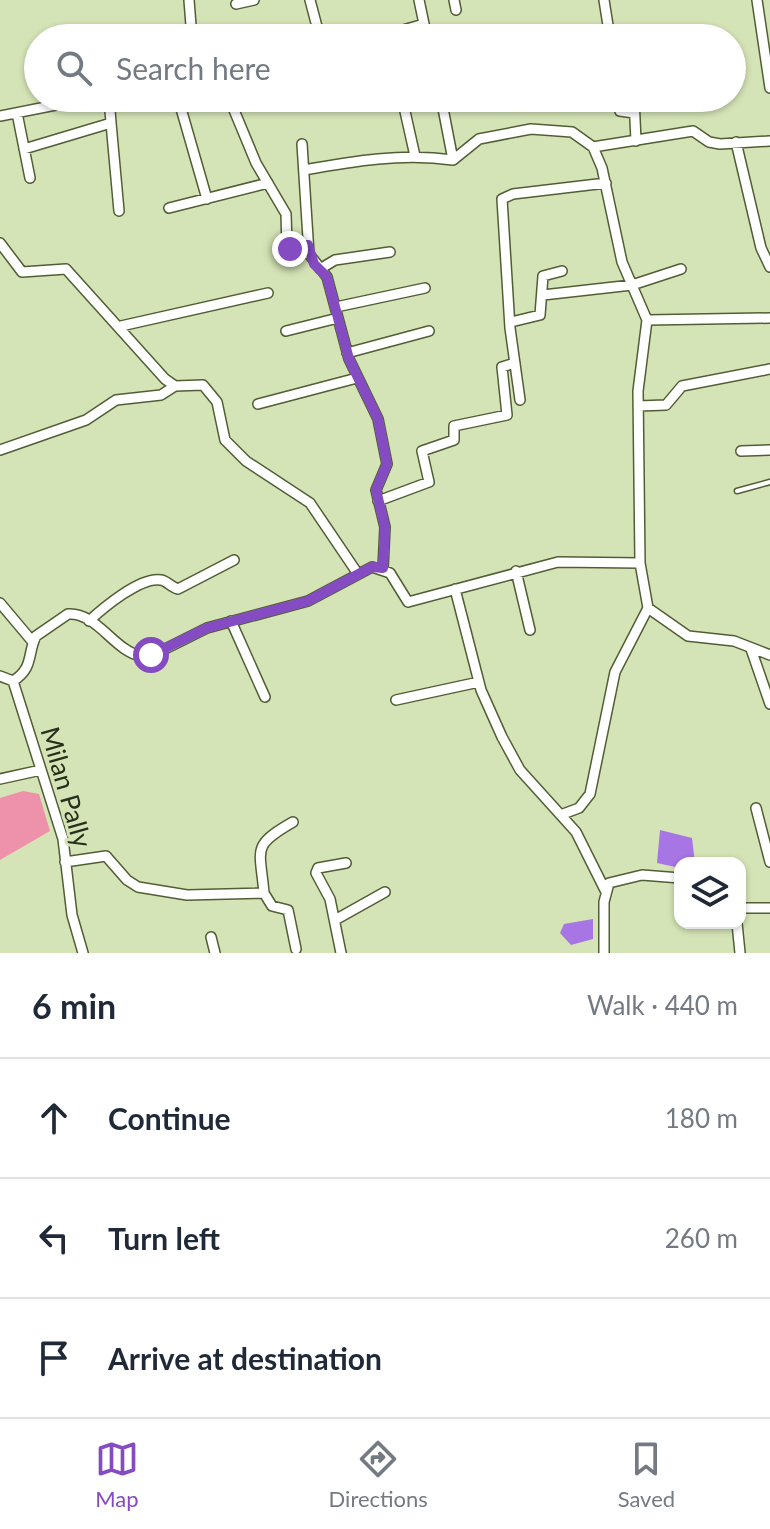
<!DOCTYPE html>
<html lang="en">
<head>
<meta charset="utf-8">
<style>
	body { margin:0; font-family:Lato,sans-serif; background:#f2f2f3; color:#1f2937 }
	.controls { position:absolute; right:24px; bottom:24px; display:grid; overflow:hidden; border-radius:16px; box-shadow:0 2px 6px #0004 }
	.controls button { width:72px; height:72px; display:grid; place-items:center; padding:0; border:0; border-bottom:2px solid #e0e1e3; background:#fff; color:#1f2937; font:40px sans-serif }
	.stop { position:absolute; width:24px; height:24px; margin:-18px; border:6px solid #844bc2; border-radius:50%; background:#fff }
	.stop.end { background:#844bc2; border-color:#fff; box-shadow:0 2px 8px #0008 }
	.list { margin:0; padding:0; list-style:none }
	h2 { display:flex; justify-content:space-between; align-items:center; height:104px; margin:0; padding:0 32px; font-size:34px }
	h2 small { font-size:26px; font-weight:400; color:#747a83 }
	.list li { display:grid; grid-template-columns:52px 1fr auto; gap:24px; align-items:center; box-sizing:border-box; height:120px; padding:0 32px; border-top:2px solid #e0e1e3 }
	.list b { display:block; font-size:30px; white-space:nowrap }
	.list em { font-size:26px; font-style:normal; color:#747a83 }
	.icon { flex:none; width:44px; height:44px; fill:none; stroke:currentColor; stroke-width:2; stroke-linecap:round; stroke-linejoin:round }
	.map { position:relative; flex:none; width:770px; height:953px; overflow:hidden }
	.search { position:absolute; background:#fff; box-shadow:0 2px 6px #0004; left:24px; right:24px; top:24px; height:88px; display:flex; align-items:center; gap:20px; box-sizing:border-box; padding:0 28px; border-radius:44px; color:#747a83; font-size:30px }
	.sheet { height:464px; background:#fff }
	nav { display:flex; justify-content:space-around; align-items:center; box-sizing:border-box; height:112px; border-top:2px solid #e0e1e3; background:#fff; font-size:22px; color:#747a83 }
	nav a { display:grid; justify-items:center; gap:4px }
	nav .on { color:#844bc2 }
	.map>svg:first-child { display:block }
	.green { fill:#ed92aa }
	.water { fill:#a875e5 }
	.lines { fill:none; stroke-linecap:round; stroke-linejoin:round }
	.service-casing { stroke:#515e35; stroke-width:7 }
	.minor-casing { stroke:#515e35; stroke-width:12 }
	.service { stroke:#fff; stroke-width:4 }
	.minor { stroke:#fff; stroke-width:9 }
	.route { stroke:#844bc2; stroke-width:10 }
	.labels { text-anchor:middle; dominant-baseline:central; stroke-width:6; stroke-linejoin:round; paint-order:stroke }
	.street-label { font-size:26px; fill:#282e1c; stroke:#d5e4b6 }
</style>
</head>
<body>
<div class="map">
<svg width="770" height="953" viewBox="0 0 770 953">
	<rect width="100%" height="100%" fill="#d5e4b6"/>
	<path class="green" d="M23,791L39,794L50,831L0,860V798Z"/>
	<path class="water" d="M660,830L692,838L695,863H680V868L657,863Z
		M593,919V939L571,945L560,933L564,924Z"/>
	<g class="lines">
		<g class="service-casing">
			<path id="service" d="M737,491L770,482"/>
		</g>
		<g class="minor-casing">
			<path id="minor" d="M189,0L192,38
				M310,0L320,38
				M419,0L427,38
				M454,0L456,10
				M604,0L610,38
				M757,0L770,88
				M236,4L254,0
				M375,38L424,24
				M178,98L207,199
				M229,98L256,163L286,214L287,246L290,249L308,245
				M402,98L415,156
				M441,98L453,160
				M618,98L620,111L634,113
				M634,98L636,141
				M17,113L30,178
				M0,116L91,98
				M111,123L119,211
				M736,142L761,248L770,267
				M302,144L309,254L327,277L349,359L378,419L387,464L376,490L385,527L383,568
				M593,147L602,168L622,262L647,320L638,391L640,563
				M24,149L111,123L109,98
				M304,170C354,161 402,153 453,160L479,139L531,129L572,132L593,147L693,131L709,142L720,144L770,141
				M169,208L268,183
				M0,243L22,272L66,269L165,379L175,386L203,385L217,402L225,440L246,461L310,503L358,574
				M320,269L335,260L390,252
				M543,295L632,285L681,269
				M336,307L425,288
				M647,320L770,318
				M511,322L540,315L543,276L562,271
				M121,326L268,293
				M286,331L338,318
				M347,353L429,331
				M520,400L510,328L502,199L513,194L606,183
				M258,404L357,378
				M638,406L666,405L682,386L770,369
				M0,450L86,420L116,400L161,395L175,386
				M741,451L770,450
				M378,501L429,482L422,451L454,440V426L507,415L502,367L515,363
				M516,571L530,630
				M455,589L481,690L502,737L520,770L576,832L605,890
				M0,603L32,641
				M89,621C103,608 141,576 161,580C167,581 171,587 178,589L234,560
				M231,621L265,697
				M751,649L770,704
				M0,676L13,681C34,668 27,654 36,636L68,614C97,612 114,651 141,656L165,649L207,628L308,601L372,567L390,573L408,602L558,562L640,563L648,608L688,636L734,641L770,655
				M13,681L63,839L72,915L83,953
				M396,700L479,682
				M0,779L41,770
				M756,808L770,862
				M563,814L579,808L590,794L615,672L648,608
				M65,862L106,856L127,880L138,887L187,895L264,893C260,848 251,846 293,822
				M264,893L272,906L288,910L296,949
				M740,908H770
				M335,920L385,892
				M737,923L740,953
				M211,937L215,953
				M341,953L330,899L316,873L318,868L346,863
				M604,953V902L609,883L642,875L680,878"/>
		</g>
		<use href="#service" class="service"/>
		<use href="#minor" class="minor"/>
	</g>
	<g class="lines">
		<path class="route" d="M151,655L207,628L308,601L372,567L383,568L385,527L376,490L387,464L378,419L349,359L327,277L314,264L308,245L290,249"/>
	</g>
	<g class="labels">
		<g class="street-label">
			<text transform="translate(67 787) rotate(74)">Milan Pally</text>
		</g>
	</g>
</svg>
<div class="controls">
<button><svg class="icon" aria-label="layers" viewBox="0 0 24 24"><path d="M12 4l9 5-9 5-9-5zM3 14l9 5 9-5"/></svg></button>
</div>
<div class="stop" style="left:151px;top:655px"></div>
<div class="stop end" style="left:290px;top:249px"></div>
<div class="search"><svg class="icon" aria-label="search" viewBox="0 0 24 24"><circle cx="10" cy="10" r="6"/><path d="M15 15l6 6"/></svg>Search here</div>
</div>
<section class="sheet">
<h2>6 min<small>Walk · 440 m</small></h2>
<ul class="list">
<li><svg class="icon" aria-label="ahead" viewBox="0 0 24 24"><path d="M12 20V5M6 11l6-6 6 6"/></svg><div><b>Continue</b></div><em>180 m</em></li>
<li><svg class="icon" aria-label="left" viewBox="0 0 24 24"><path d="M17 20v-9H6M10 6l-5 5 5 5"/></svg><div><b>Turn left</b></div><em>260 m</em></li>
<li><svg class="icon" aria-label="arrive" viewBox="0 0 24 24"><path d="M6 21V4h12l-3 4 3 4H6"/></svg><div><b>Arrive at destination</b></div></li>
</ul>
</section>
<nav>
<a class="on"><svg class="icon" aria-label="map" viewBox="0 0 24 24"><path d="M3 6l6-2 6 2 6-2v14l-6 2-6-2-6 2zM9 4v14M15 6v14"/></svg>Map</a>
<a><svg class="icon" aria-label="directions" viewBox="0 0 24 24"><path d="M12 3l9 9-9 9-9-9zM9 14v-3h6M13 9l2 2-2 2"/></svg>Directions</a>
<a><svg class="icon" aria-label="saved" viewBox="0 0 24 24"><path d="M7 4h10v16l-5-4-5 4z"/></svg>Saved</a>
</nav>
</body>
</html>
